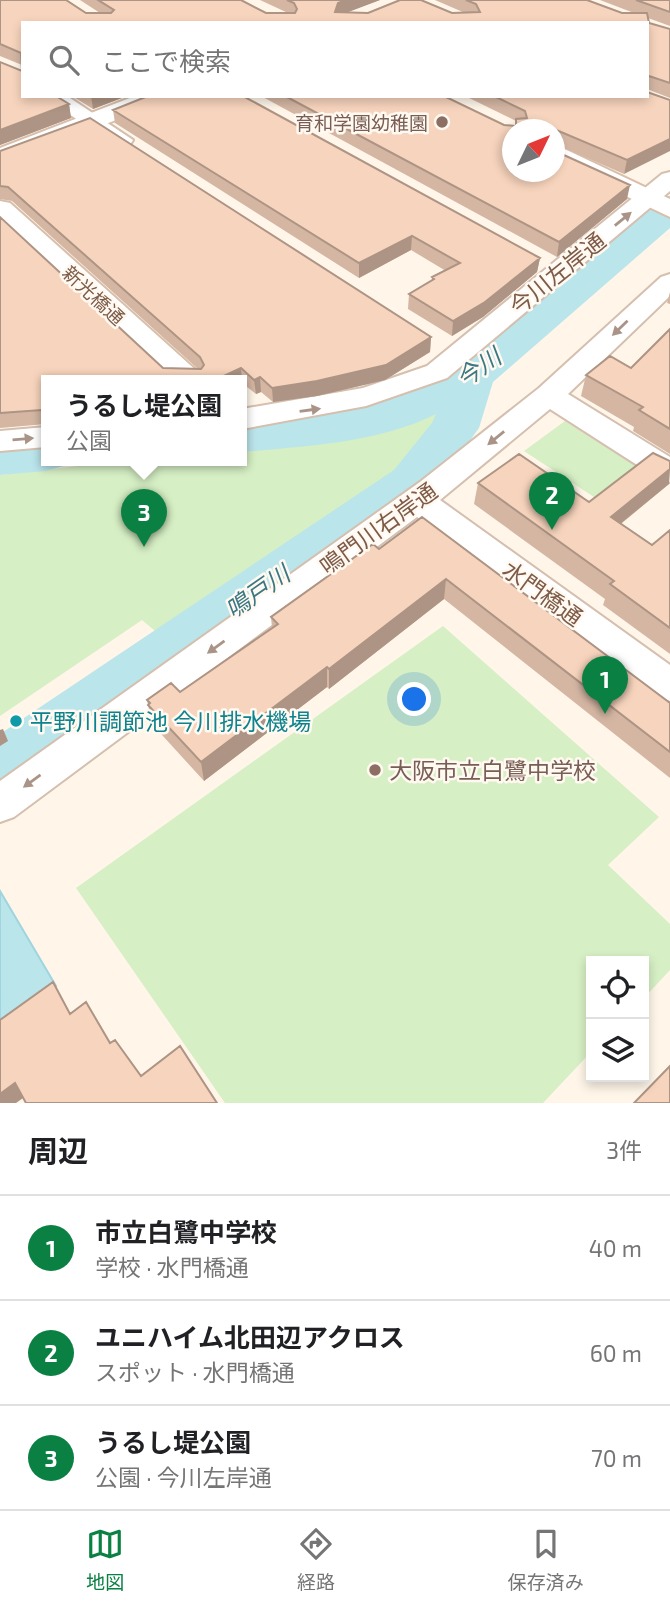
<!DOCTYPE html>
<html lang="ja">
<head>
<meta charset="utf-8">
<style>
	body { margin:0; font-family:"Exo 2","Noto Sans JP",sans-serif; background:#f6f6f6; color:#202124 }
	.controls { position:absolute; right:21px; bottom:21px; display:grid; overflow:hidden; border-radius:0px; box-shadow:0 4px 10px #0003 }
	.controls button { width:63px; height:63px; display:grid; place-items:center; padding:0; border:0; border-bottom:2px solid #e0e0e0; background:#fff; color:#202124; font:35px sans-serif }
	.compass { position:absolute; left:502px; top:119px; width:63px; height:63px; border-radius:50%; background:#fff; box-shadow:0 4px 10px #0003; rotate:47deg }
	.you { position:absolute; left:415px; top:700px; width:24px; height:24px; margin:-18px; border:5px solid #fff; border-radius:50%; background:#1a73e8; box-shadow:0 0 0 10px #1a73e833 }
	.badge { display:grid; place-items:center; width:46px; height:46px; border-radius:50%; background:#0b8043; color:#fff; font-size:23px; font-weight:700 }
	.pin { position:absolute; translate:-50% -58px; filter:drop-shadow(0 2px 4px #0008) }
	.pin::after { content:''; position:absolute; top:37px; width:24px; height:21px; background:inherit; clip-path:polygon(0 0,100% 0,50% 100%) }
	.popup { position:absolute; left:41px; top:375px; width:206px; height:91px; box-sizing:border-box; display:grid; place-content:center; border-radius:0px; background:#fff; filter:drop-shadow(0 2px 5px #0005); font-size:23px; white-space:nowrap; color:#757577 }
	.popup b { font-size:26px; color:#202124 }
	.popup::after { content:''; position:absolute; left:50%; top:100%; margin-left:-14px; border:14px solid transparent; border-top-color:#fff }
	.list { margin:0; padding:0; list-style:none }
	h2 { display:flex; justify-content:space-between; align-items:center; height:91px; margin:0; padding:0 28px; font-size:30px }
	h2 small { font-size:23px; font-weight:400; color:#757577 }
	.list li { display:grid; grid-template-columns:46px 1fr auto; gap:21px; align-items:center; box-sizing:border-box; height:105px; padding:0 28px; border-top:2px solid #e0e0e0 }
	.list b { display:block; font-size:26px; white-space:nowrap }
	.list p { margin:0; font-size:23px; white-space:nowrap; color:#757577 }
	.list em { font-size:23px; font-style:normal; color:#757577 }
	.icon { flex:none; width:38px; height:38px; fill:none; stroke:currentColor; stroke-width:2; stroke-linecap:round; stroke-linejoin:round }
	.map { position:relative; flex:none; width:670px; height:1103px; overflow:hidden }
	.search { position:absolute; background:#fff; box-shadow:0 4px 10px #0003; left:21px; right:21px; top:21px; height:77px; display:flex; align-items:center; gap:18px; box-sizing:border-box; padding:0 24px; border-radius:0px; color:#757577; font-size:26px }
	.sheet { height:406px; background:#fff }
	nav { display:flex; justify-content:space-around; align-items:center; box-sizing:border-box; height:98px; border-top:2px solid #e0e0e0; background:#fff; font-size:19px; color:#757577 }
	nav a { display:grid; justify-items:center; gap:4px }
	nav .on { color:#0b8043 }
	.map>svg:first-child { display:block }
	.green { fill:#d6efc4 }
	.water { fill:#bae5eb; stroke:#9fd5de; stroke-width:2 }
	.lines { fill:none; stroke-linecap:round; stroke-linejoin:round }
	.river { fill:#bae5eb; fill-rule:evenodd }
	.street-casing { stroke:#d5bfaf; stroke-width:4 }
	.secondary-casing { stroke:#d9bfab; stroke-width:4 }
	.street { fill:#fff; fill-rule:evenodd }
	.secondary { fill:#fff; fill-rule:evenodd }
	.wall { fill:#d4b6a3 }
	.shaded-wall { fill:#ad9484 }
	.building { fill:#f7d4bd; stroke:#ad9484; stroke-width:2 }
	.oneway { fill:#aa9488 }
	.education-dot { fill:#8d6e63; stroke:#fff9f1; stroke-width:2.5 }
	.culture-dot { fill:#0f9aa8; stroke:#fff9f1; stroke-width:2.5 }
	.labels { text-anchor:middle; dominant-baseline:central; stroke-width:5; stroke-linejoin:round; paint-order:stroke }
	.far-education-label { font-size:19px; fill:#785e54; stroke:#fff9f1; text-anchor:end }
	.far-street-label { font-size:19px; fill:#7d5b48; stroke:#fff9f1 }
	.street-label { font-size:23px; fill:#7d5b48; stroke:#fff9f1 }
	.culture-label { font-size:23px; fill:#0d838f; stroke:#fff9f1; text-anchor:start }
	.education-label { font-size:23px; fill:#785e54; stroke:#fff9f1; text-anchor:start }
	.water-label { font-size:24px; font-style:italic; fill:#3a7883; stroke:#fff9f1 }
</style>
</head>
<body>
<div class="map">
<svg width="670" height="1103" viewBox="0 0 670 1103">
	<rect width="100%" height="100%" fill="#fff6e9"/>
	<path class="green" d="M450,405C443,433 417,453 397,472L161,636L142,620L0,716V475L122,461H242V448C313,440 385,436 450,405Z
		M565,421L641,469L600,501L524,451Z
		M443,626L659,817L608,865L670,924V970L644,998V961H591V1052L543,1103H225L76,888Z"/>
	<path class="water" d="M0,891L56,986L0,1024Z"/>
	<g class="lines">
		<path class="river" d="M670,196V228L493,382L479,428L430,496L23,790L0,799V734L394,470L432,423L436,414C378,443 306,446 242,452V418L320,412L386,399L456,366L656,200Z
			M46,437V461H67L64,466L46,471L0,475V441Z"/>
		<g class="street-casing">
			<path id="street" d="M43,96H67L133,140L130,145H114Z
				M670,172V191L447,378L366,406L242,429V409L363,388L427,366L662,174Z
				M670,274V296L568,394L670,457V482L659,479L550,409L440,500L670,665V701L657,696L417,517L14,817L0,822V781L420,482L539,388L661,277Z
				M46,427V447L0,451V431Z"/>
		</g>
		<g class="secondary-casing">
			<path id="secondary" d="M135,96H169L165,101L0,165V148Z
				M554,144L670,199V217L554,162Z
				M0,201L10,203L199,373L203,381H167L0,224Z"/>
		</g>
		<use href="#street" class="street"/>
		<use href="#secondary" class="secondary"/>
	</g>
	<path class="wall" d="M0,0H66L86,13H100L80,0H241L266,13H288L260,0H380L347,12L368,13L400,0H421L452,13H465L435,0H587L622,13H634L600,0H670V26L648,18L649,23L670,29V98L647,89V23H23V96H56L69,104L71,118L0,145V62L22,71V65L0,56Z
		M72,96H127L93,109Z
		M261,96H444L504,125L516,126V121L465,96H647L624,174L555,144V151L627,199L557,257Z
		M113,110L540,258L537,272L483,317L452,336L408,309L409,294L432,281V277L446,271L411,250L359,278L115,123Z
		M0,151L431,337L430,352L385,380L317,396L273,402L261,392L256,394L242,383V381H46V424L0,428V217L163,368L198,369L12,201L0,199Z
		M670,292V304L667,303Z
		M670,329V454L633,431L634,427L581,396L586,375L631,368Z
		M670,461L669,484L621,524L652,545L670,530V654L603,605L605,599L474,504L478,483L589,502Z
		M422,517L670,703V778L444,599L329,689L327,687L204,781L152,724L147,700L180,692L272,628L271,617L379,549Z"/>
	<path class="shaded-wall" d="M346,0H380L338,16L335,12L338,3Z
		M91,96H127L93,109Z
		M69,104L71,118L0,145V130Z
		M670,139V151L624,174L627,160Z
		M630,185L627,199L557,257L559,242Z
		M412,236L411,250L359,278V263Z
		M540,258L537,272L483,317L452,336L453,321Z
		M431,337L430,352L385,380L317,396L273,402L272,388Z
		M241,368L242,381H213Z
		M260,377L261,392L256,394L254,380Z
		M670,469L669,484L604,537L611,517Z
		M446,579L444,599L329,689V669Z
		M327,667V687L204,781L201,762Z
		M3,729L8,741L0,746V730Z
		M15,1083L26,1096L16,1103H0V1094Z"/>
	<path class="building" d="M0,0H66L86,13H111L114,10L98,0H241L266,13H295L297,9L294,3L287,0H346L338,3L335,12L368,13L400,0H421L452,13L480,12L476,4L466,0H587L622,13H647L649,23L670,29V83L649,76L647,80V23H23V96H56L69,104L0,130V62L22,71L21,53L0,44Z
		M636,0H670V12Z
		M647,92L670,100V139L627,160L554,129L513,130V172H555V135V151L630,185L559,242L285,96H444L504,125L516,126V119L527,118L525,111L494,96H647Z
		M148,96H243L540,258L485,302L453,321L409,294L434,279L432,277L460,263L412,236L359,263L113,110Z
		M90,118L431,337L386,365L317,381L272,388L260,377L254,380L241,368L213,381H46V411L44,412L42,410L0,413V217L163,368L201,369L204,365L200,357L8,187L0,186V151Z
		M670,329V429L639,410L643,407L586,375L610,356L631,368Z
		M653,453L670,461V469L611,517L652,545L670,530V628L610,584L614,581L478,483L519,454L589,502Z
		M422,517L670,703V752L446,579L329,669L327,667L201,762L148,705L150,703L147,700L171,683L180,692L278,624L271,617L373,544L379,549Z
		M53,982L70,1014L86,1002L110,1043L115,1040L141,1076L180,1046L217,1103H26L15,1083L0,1094V1020Z
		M670,1066V1103H634Z"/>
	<defs><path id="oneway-solid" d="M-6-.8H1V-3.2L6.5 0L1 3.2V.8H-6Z" transform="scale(1.75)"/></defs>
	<g class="oneway">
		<use href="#oneway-solid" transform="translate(623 219) rotate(-39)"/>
		<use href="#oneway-solid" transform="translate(620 328) rotate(136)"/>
		<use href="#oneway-solid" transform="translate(310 410) rotate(-8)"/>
		<use href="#oneway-solid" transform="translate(496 438) rotate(141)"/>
		<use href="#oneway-solid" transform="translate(23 439) rotate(-5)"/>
		<use href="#oneway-solid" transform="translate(216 647) rotate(144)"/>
		<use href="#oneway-solid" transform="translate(32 781) rotate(144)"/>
	</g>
	<g class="education-dot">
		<circle cx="442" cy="122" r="7"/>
		<circle cx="375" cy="770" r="7"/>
	</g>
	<circle class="culture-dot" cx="16" cy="721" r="7"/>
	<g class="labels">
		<g class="far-education-label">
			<text x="428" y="122">育和学園幼稚園</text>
		</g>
		<g class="far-street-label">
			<text transform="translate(94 295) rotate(43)">新光橋通</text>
		</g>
		<g class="street-label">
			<text transform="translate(557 273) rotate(-39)">今川左岸通</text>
			<text transform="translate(378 528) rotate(-36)">鳴門川右岸通</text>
			<text transform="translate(543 593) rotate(36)">水門橋通</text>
		</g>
		<g class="culture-label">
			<text x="30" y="721">平野川調節池 今川排水機場</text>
		</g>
		<g class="education-label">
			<text x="389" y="770">大阪市立白鷺中学校</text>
		</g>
		<g class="water-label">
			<text transform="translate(478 367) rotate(-35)">今川</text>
			<text transform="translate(257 591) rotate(-35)">鳴戸川</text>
		</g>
	</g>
</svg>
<div class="controls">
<button><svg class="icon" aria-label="locate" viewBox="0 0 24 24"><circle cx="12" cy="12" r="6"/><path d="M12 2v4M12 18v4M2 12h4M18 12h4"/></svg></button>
<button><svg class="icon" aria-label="layers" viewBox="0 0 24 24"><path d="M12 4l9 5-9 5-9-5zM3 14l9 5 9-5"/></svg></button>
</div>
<svg class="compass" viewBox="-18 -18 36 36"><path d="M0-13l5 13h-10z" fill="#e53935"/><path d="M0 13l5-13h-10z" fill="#757577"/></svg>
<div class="you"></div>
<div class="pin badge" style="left:605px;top:714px">1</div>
<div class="pin badge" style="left:552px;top:530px">2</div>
<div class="pin badge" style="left:144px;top:547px">3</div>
<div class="popup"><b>うるし堤公園</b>公園</div>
<div class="search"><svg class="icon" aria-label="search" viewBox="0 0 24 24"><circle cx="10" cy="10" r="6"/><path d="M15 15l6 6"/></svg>ここで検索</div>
</div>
<section class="sheet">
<h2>周辺<small>3件</small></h2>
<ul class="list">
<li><span class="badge">1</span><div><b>市立白鷺中学校</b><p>学校 · 水門橋通</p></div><em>40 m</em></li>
<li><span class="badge">2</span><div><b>ユニハイム北田辺アクロス</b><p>スポット · 水門橋通</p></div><em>60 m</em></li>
<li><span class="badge">3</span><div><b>うるし堤公園</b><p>公園 · 今川左岸通</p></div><em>70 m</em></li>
</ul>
</section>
<nav>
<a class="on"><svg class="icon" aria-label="map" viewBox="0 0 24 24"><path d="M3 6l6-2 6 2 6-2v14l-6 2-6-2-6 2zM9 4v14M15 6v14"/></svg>地図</a>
<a><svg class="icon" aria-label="directions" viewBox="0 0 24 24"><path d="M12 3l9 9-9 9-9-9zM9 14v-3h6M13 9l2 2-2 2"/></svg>経路</a>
<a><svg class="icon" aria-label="saved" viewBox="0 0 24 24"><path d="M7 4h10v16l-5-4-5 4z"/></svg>保存済み</a>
</nav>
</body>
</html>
